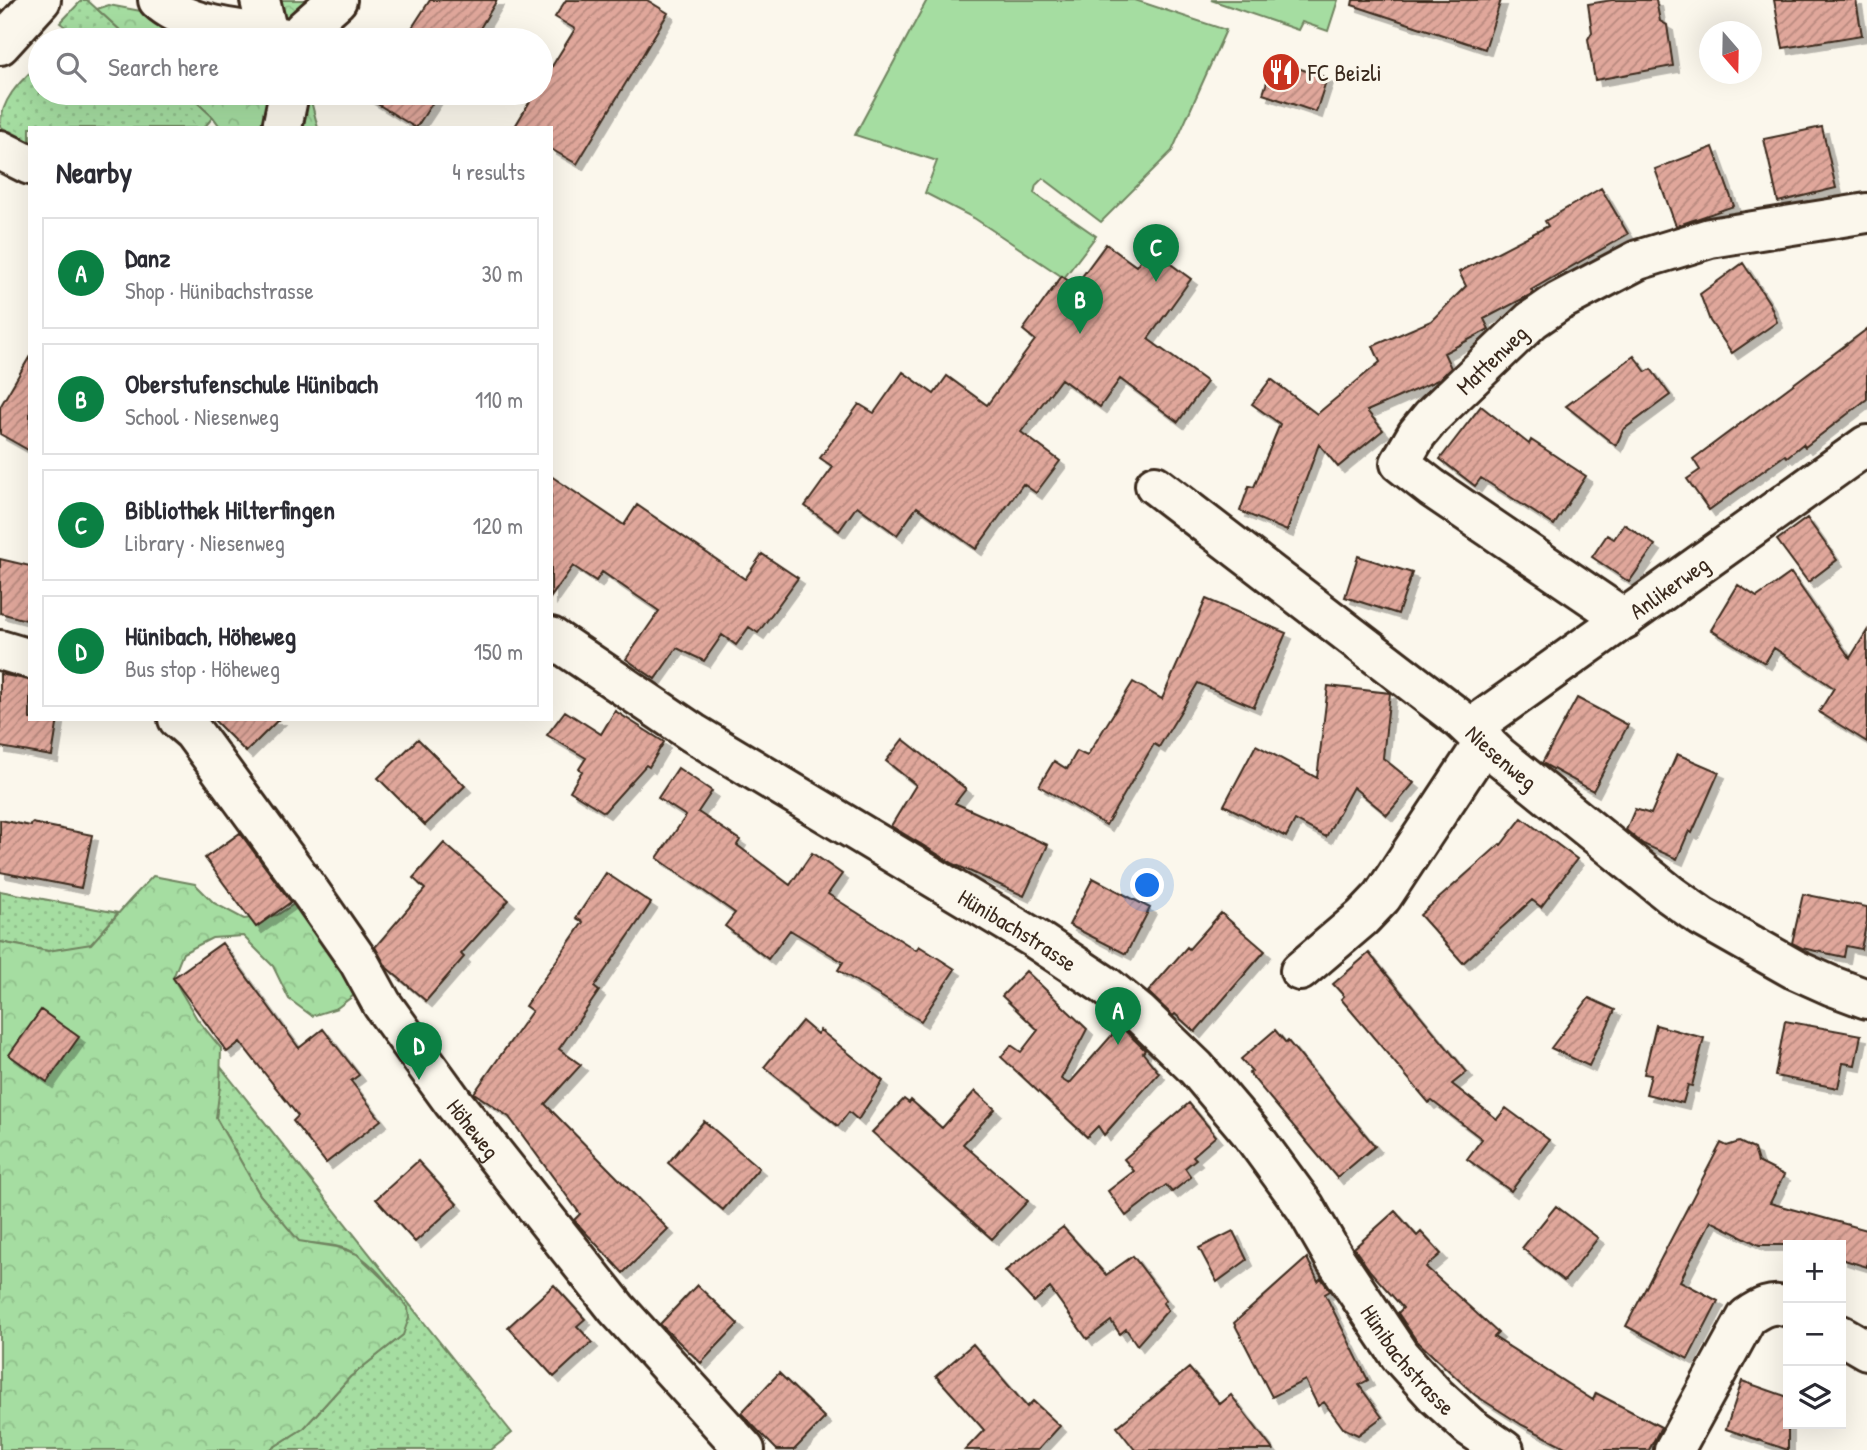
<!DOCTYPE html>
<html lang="en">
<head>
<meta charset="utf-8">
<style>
	body { margin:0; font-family:"Patrick Hand",sans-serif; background:#f2f2f3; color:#2b2b33 }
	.controls { position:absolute; right:21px; bottom:21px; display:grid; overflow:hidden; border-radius:0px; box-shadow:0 7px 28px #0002 }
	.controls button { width:63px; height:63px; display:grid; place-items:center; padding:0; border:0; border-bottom:2px solid #e1e1e2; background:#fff; color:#2b2b33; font:35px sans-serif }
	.compass { position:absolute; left:1699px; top:21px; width:63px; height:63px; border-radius:50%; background:#fff; box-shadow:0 7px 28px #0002; rotate:160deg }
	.you { position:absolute; left:1148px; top:886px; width:24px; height:24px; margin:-18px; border:5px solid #fff; border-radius:50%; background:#1a73e8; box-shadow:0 0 0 10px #1a73e833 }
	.badge { display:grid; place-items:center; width:46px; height:46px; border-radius:50%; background:#0b8043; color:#fff; font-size:23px; font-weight:700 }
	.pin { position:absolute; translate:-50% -58px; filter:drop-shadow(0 2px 4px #0008) }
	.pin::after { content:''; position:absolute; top:37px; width:24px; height:21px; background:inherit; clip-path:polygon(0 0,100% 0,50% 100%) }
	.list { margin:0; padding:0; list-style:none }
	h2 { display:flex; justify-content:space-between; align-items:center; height:91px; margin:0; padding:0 28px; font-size:30px }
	h2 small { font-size:23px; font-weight:400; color:#7c7c81 }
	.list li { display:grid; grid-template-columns:46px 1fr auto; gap:21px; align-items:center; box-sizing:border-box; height:112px; margin:0 14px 14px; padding:0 14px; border:2px solid #e1e1e2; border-radius:0px }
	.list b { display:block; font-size:26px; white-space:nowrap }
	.list p { margin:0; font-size:23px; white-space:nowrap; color:#7c7c81 }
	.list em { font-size:23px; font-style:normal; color:#7c7c81 }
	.icon { flex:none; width:38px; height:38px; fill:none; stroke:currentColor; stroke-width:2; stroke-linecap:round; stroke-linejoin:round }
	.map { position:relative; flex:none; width:1867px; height:1450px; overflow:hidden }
	.search { position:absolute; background:#fff; box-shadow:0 7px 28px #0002; left:28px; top:28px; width:525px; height:77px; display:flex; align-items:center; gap:18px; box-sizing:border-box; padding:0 24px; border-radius:38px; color:#7c7c81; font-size:26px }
	.panel { position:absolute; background:#fff; box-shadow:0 7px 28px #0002; left:28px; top:126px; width:525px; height:595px; border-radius:0px }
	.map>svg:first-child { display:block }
	.green { fill:url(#green-dots); stroke:#708460; stroke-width:2 }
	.forest { fill:url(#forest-crowns); stroke:#708460; stroke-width:2 }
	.pitch { fill:#a5dda1; stroke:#708460; stroke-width:2 }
	.building { fill:url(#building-hatch); stroke:#3b2a1e; stroke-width:2; filter:url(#shadow) }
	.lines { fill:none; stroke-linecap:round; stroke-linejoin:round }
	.minor-casing { stroke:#3b2a1e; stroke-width:44 }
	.minor { stroke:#fbf7ec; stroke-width:38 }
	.labels { text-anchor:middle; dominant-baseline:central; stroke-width:6; stroke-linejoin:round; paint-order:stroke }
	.poi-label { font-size:23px; fill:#3b2a1e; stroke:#fbf7ec; text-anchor:start }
	.street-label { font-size:23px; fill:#3b2a1e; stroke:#fbf7ec }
</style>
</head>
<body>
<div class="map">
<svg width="1867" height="1450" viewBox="0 0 1867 1450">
	<defs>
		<pattern id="green-dots" width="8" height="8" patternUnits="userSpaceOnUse" patternTransform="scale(1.75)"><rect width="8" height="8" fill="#a5dda1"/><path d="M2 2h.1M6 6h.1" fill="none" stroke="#8fbe8a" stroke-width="1.8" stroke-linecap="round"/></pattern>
		<pattern id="forest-crowns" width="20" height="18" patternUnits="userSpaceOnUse" patternTransform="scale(1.75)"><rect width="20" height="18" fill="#a5dda1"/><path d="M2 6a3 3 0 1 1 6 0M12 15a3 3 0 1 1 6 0" fill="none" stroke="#8fbe8a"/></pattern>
		<pattern id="building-hatch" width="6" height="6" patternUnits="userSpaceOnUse" patternTransform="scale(1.75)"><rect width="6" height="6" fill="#e0a79b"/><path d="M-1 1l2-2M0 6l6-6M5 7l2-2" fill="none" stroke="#b7887e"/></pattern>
		<filter id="shadow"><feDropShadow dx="6" dy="6" stdDeviation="0" flood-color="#0004"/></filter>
	</defs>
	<rect width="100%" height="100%" fill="#fbf7ec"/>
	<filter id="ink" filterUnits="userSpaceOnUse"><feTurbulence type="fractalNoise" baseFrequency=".0143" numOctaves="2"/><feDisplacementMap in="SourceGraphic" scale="14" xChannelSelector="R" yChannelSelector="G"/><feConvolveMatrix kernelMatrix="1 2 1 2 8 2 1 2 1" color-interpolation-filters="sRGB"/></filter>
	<g filter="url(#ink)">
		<path class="green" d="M82,0H87L131,40H56L68,29L60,23Z
			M40,63V93H187L213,117L204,128H30V146L0,126C2,97 20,82 40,63Z
			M0,891L118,913L91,945L48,951L0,942Z
			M220,1066L512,1433L491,1450H269L304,1428L350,1377L403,1335L408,1308C393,1290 378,1268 358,1255C342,1244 318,1244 299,1242L260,1195L216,1118Z"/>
		<path class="forest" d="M260,0H337L301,40H131L97,9L109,5L236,29Z
			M187,93H309L318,128H221L213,117Z
			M153,876L195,884L214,903L244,919L277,915L311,893L370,983L337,1008L312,1016L289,999L273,966L243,936L212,938L183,953L173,978L197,1019L221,1048L220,1086L216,1118L260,1195L299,1241L337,1247L357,1254L383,1279L408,1308L409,1318L403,1335L350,1377L304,1428L269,1450H0V942L48,951L91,944L132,898Z"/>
		<path class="pitch" d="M927,0H1135L1226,30L1172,151L1101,222L1043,178L1036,185L1034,193L1096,236L1064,278L974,218L925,193L937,161L855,135Z
			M1211,0H1338L1328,31L1302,22L1298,30Z"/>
		<path class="building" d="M430,0H497L473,40H404Z
			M566,0H647L668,13L577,164L551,149V128H514L535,93H541V84L575,29L555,17Z
			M1353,0H1501L1485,49L1352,5Z
			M1612,0H1656L1660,21L1667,25L1673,66L1595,80L1588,39L1592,32L1588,4Z
			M1774,0H1856L1862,35L1783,48Z
			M1274,60L1327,78L1316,112L1263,94Z
			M360,93H439L416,128Z
			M1822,127L1836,188L1778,202L1764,139Z
			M1713,147L1734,206L1676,226L1655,169Z
			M1601,188L1628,234L1531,290L1533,293L1530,295L1484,319L1489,329L1444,353L1451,368L1438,380L1367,411L1383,430L1338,467L1319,444L1287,531L1240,511L1249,486L1254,487L1280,424L1252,404L1271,379L1317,414L1380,362L1373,346L1431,321L1466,286L1459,272L1548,226L1545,221Z
			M1106,244L1136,266L1149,248L1191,279L1148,339L1207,382L1178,422L1120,379L1100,407L1061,379L1021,432L1060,461L1036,493L1023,484L976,549L917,507L897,535L857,506L839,531L805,506L833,467L820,458L859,404L874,413L903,372L934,394L947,376L987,405L1035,340L1023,330L1062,276L1075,286Z
			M1743,263L1770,304L1777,322L1732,353L1710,321L1700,294Z
			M1867,329V399L1805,447L1803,444L1787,457L1785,455L1709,510L1687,479L1700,470L1693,459Z
			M30,356V451L0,434V407Z
			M1634,356L1646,372L1651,369L1670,395L1623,430L1616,446L1566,406Z
			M1481,406L1529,444L1531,440L1586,476L1554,525L1481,478L1475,486L1440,459Z
			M551,476L624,525L637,505L745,579L762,554L798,578L758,633L749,627L736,645L722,635L704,661L677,648L655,679L626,659L659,611L602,572L596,581L573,566L551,597Z
			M1807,518L1837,560L1808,582L1777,540Z
			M1624,524L1655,545L1629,582L1592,557L1607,535L1614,539Z
			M1358,556L1412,573L1398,614L1345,597Z
			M0,559L30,566V621L0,613Z
			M1791,573L1850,658L1867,631V742L1819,712L1834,688L1774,648L1765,663L1711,630L1738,585L1757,597Z
			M1206,599L1286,633L1254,707L1198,683L1159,747L1154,744L1106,825L1039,786L1054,761L1067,769L1077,751L1087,756L1133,682L1162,699Z
			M0,674L30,680V719H58L52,756L0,747Z
			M1328,686L1390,693L1383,758L1414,783L1387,815L1353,787L1326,837L1295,820L1286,837L1224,805L1256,745L1317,778Z
			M1577,698L1628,725L1593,791L1542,763Z
			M565,711L601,734L615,711L664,742L649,767L646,765L604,812L570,791L582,771L579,769L586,758L547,735Z
			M213,719H279L246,752Z
			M418,739L465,786L425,825L378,778Z
			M903,739L966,789L955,803L1048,845L1024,896L954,864L891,826L916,785L886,761Z
			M1677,754L1719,772L1692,833L1689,831L1677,859L1643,844L1626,830L1635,809L1651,814Z
			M678,768L712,791L698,812L740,840L737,845L790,885L812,853L842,874L828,894L916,950L919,946L955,969L921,1021L838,970L843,962L790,930L768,959L725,926L735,913L657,858L686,816L658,798Z
			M1522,818L1577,859L1541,907L1532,900L1463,963L1420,915L1500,844L1501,845Z
			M0,820L31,826L32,823L92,835L81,888L0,872Z
			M240,833L291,902L256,927L205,858Z
			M444,843L509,900L461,954L464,957L426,1001L387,968L375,947L425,889L413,878Z
			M606,873L651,903L594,987L599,991L559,1049L581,1065L545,1104L668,1229L623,1273L574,1220L580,1214L509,1117L474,1093L532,1011L525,1006L583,922L576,918Z
			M1093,878L1150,908L1126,954L1069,925Z
			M1803,894L1867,907V921L1861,949L1846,946L1844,957L1802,948L1792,943Z
			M1221,913L1265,951L1195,1032L1175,1014L1173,1016L1148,992L1187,947L1189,949Z
			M222,943L299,1048L323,1029L359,1075L351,1081L381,1120L326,1163L293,1121L298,1116L240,1042L227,1052L173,978Z
			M1369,953L1467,1072L1452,1084L1497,1119L1506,1108L1549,1140L1511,1191L1467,1159L1482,1139L1432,1101L1429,1103L1341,999L1344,996L1333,984Z
			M1026,971L1087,1029L1061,1079L1069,1084L1120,1026L1145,1050L1143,1053L1159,1073L1104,1135L1098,1126L1087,1137L1001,1057L1011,1045L1021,1052L1038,1030L1002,996Z
			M1589,998L1615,1010L1589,1066L1551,1048Z
			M41,1010L79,1037L47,1082L9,1055Z
			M802,1021L817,1034L820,1030L883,1081L858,1120L849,1112L838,1126L764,1067Z
			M1785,1021L1861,1035L1855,1065L1843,1063L1838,1088L1775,1076Z
			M1656,1025L1704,1038L1692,1086L1688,1085L1683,1103L1646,1094L1651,1075L1644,1074Z
			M1275,1030L1286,1043L1288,1041L1375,1146L1337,1178L1249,1073L1252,1071L1241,1059Z
			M975,1091L995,1109L963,1144L1028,1201L992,1239L872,1132L904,1099L909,1103L911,1100L942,1128Z
			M1189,1103L1216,1136L1193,1156L1196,1159L1185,1168L1191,1177L1172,1192L1166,1185L1126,1216L1108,1191L1134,1171L1124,1159Z
			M704,1121L759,1168L723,1210L668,1163Z
			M1739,1142L1754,1149L1758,1162L1784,1175L1770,1203L1867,1230V1267L1841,1259V1245H1759L1711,1221L1680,1281L1718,1301L1688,1359L1626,1326L1721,1143L1727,1146Z
			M418,1161L457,1204L415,1242L376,1199Z
			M1556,1206L1598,1238L1564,1281L1522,1248Z
			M1395,1211L1417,1236L1421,1232L1441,1254L1426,1267L1498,1333L1494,1337L1593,1400L1596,1393L1661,1427L1649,1450H1571L1522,1425L1475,1395L1416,1340L1398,1313L1403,1308L1370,1271L1354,1248Z
			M1063,1227L1106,1275L1133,1256L1166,1300L1163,1303L1168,1310L1137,1345L1126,1329L1120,1334L1111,1321L1087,1339L1050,1288L1034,1302L1005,1271Z
			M1233,1231L1247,1260L1217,1282L1199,1248Z
			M1307,1258L1318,1281L1321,1278L1330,1291L1325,1294L1368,1380L1359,1385L1382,1417L1358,1435L1343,1428L1324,1402L1318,1406L1305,1380L1272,1397L1234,1323Z
			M554,1285L585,1319L577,1326L592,1342L554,1377L508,1327Z
			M697,1285L738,1324L701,1363L660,1324Z
			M973,1344L1027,1407L1033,1401L1060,1426L1038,1450H965L984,1430L936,1376Z
			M1189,1368L1220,1404L1231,1395L1273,1450H1135L1117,1427Z
			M779,1373L825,1418L794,1450H777L741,1413Z
			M1742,1381L1788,1397V1450L1726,1429Z"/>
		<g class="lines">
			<g class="minor-casing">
				<g id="minor">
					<path d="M158,0C185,25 233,29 268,34"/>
					<path d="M260,0L268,34L295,40"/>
					<path d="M301,40L303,30L337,0"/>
					<path d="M0,45L41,0"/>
					<path d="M282,128L289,93"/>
					<path d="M0,150L30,165"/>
					<path id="s1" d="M1155,485L1461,720L1499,756L1671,895L1702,917L1794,969L1832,986L1867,999"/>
					<path id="s2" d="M1625,619L1432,488L1400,463L1417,434L1431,417L1532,320L1558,302L1638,260L1710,238L1867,213"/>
					<path id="s3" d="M551,637L693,733L1034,938L1106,986L1139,1013L1196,1068L1251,1133L1305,1207L1335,1259L1400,1356L1436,1396L1470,1427L1504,1450"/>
					<path d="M0,650L30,659"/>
					<path id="s4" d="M178,719L193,732L311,893L359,962L382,1004L453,1102L617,1309L745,1450"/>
					<path id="s5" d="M1471,728L1867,445"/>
					<path d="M1300,971L1362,918L1382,897L1485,741"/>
					<path d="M1841,1335L1867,1350"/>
					<path d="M1674,1450L1747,1317C1760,1308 1772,1301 1788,1307"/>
				</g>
			</g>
			<use href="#minor" class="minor"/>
		</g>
	</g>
	<defs>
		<g id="restaurant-disc" transform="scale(2.0125)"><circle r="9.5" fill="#c8321e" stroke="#fbf7ec"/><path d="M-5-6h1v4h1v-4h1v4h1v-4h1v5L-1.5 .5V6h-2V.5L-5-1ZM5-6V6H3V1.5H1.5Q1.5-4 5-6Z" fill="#fff"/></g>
	</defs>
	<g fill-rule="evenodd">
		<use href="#restaurant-disc" x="1281" y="72"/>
	</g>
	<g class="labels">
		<g class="poi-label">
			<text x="1308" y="72">FC Beizli</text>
		</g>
		<g class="street-label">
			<text stroke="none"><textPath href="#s2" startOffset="413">Mattenweg</textPath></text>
			<text stroke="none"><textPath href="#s5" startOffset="243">Anlikerweg</textPath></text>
			<text stroke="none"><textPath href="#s1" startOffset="441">Niesenweg</textPath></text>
			<text stroke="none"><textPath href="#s3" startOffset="551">Hünibachstrasse</textPath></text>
			<text stroke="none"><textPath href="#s4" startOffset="506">Höheweg</textPath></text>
			<text stroke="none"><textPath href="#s3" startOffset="1139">Hünibachstrasse</textPath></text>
		</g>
	</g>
</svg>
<div class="controls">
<button>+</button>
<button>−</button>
<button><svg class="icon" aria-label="layers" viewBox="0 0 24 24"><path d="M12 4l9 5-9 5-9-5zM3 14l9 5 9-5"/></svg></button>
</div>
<svg class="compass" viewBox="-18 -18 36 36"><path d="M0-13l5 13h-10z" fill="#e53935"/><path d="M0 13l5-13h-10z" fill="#7c7c81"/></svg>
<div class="you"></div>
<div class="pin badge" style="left:1118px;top:1045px">A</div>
<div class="pin badge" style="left:1080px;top:334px">B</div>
<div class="pin badge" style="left:1156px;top:282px">C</div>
<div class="pin badge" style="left:419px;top:1080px">D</div>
<div class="search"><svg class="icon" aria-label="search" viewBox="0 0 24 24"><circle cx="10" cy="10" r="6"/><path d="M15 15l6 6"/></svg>Search here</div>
<section class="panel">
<h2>Nearby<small>4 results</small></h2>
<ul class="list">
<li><span class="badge">A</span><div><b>Danz</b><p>Shop · Hünibachstrasse</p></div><em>30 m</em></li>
<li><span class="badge">B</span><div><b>Oberstufenschule Hünibach</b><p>School · Niesenweg</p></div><em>110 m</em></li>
<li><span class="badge">C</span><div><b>Bibliothek Hilterfingen</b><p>Library · Niesenweg</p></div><em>120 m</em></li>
<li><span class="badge">D</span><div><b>Hünibach, Höheweg</b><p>Bus stop · Höheweg</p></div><em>150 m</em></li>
</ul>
</section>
</div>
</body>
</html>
